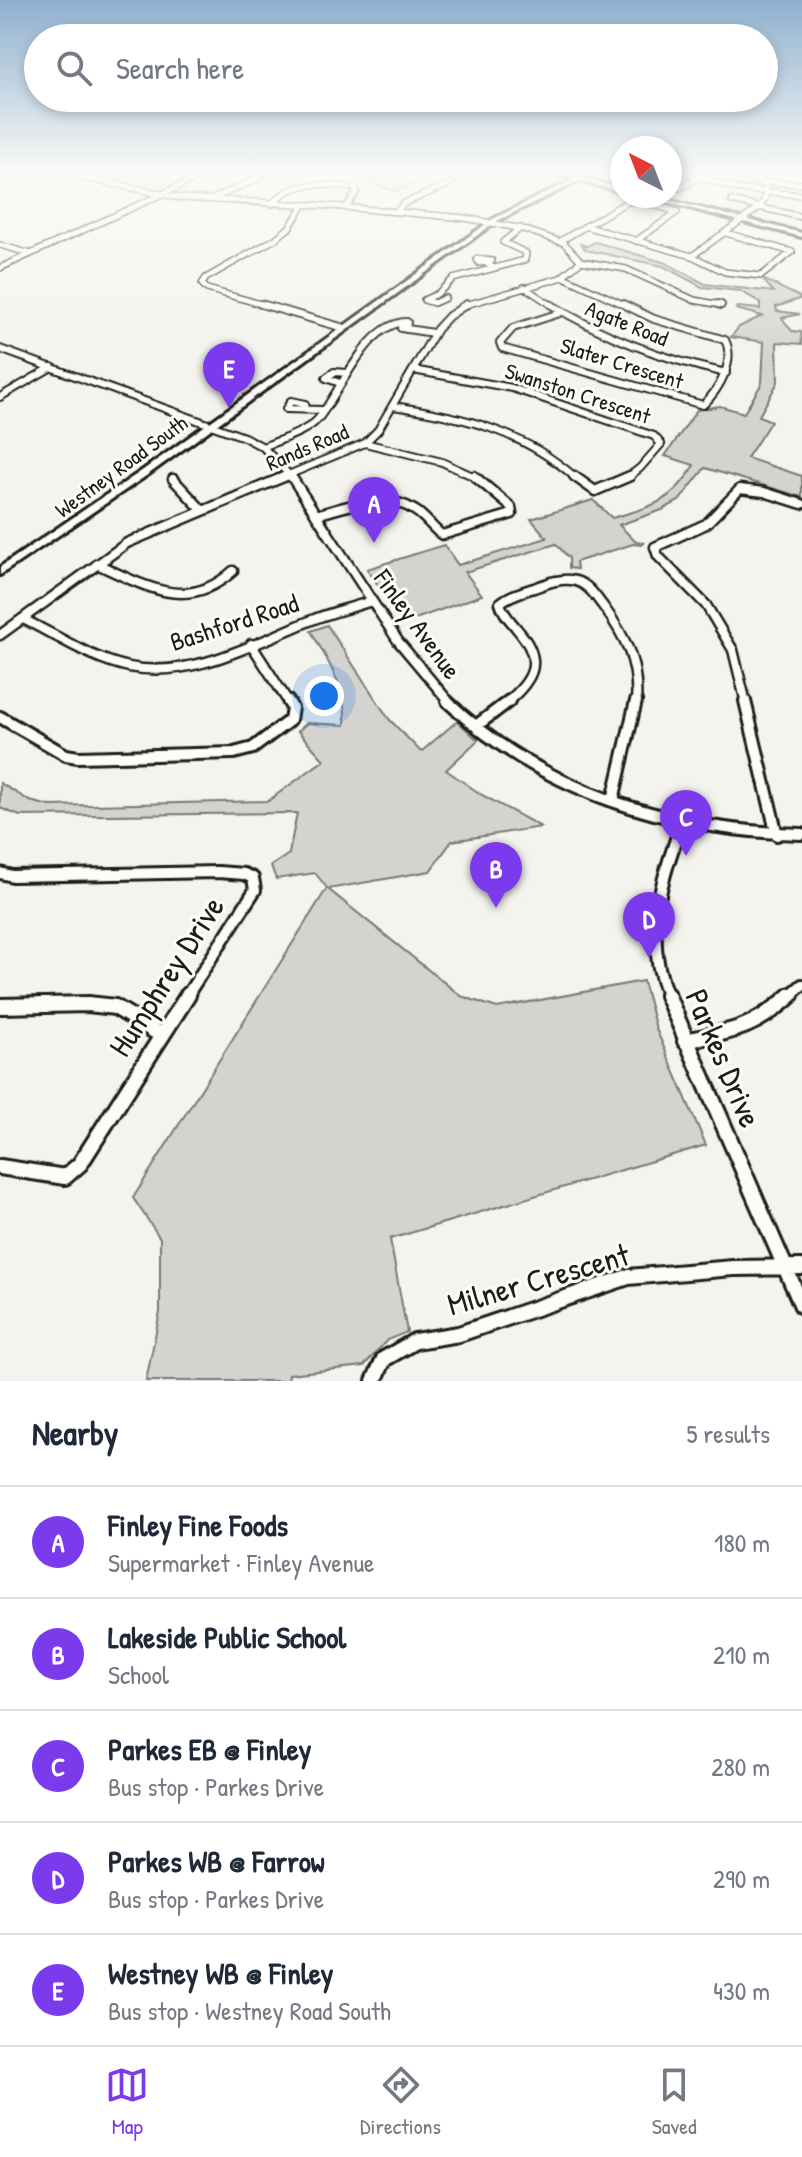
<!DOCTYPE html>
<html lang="en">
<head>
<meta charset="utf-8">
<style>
	body { margin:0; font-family:"Patrick Hand",sans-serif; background:#f6f6f7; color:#1f2937 }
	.compass { position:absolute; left:610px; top:136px; width:72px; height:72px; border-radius:50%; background:#fff; box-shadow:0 4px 12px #0003; rotate:318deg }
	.you { position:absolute; left:324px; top:696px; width:28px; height:28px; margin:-20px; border:6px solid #fff; border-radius:50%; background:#1a73e8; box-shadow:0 0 0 12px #1a73e833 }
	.badge { display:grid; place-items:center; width:52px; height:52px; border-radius:50%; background:#7c3aed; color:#fff; font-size:26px; font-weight:700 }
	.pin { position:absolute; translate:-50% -66px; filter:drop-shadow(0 2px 4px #0008) }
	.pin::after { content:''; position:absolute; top:42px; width:28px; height:24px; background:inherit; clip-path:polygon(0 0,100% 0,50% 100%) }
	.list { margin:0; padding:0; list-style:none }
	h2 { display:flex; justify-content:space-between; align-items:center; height:104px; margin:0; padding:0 32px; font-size:34px }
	h2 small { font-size:26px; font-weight:400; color:#747a83 }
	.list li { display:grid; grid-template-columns:52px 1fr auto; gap:24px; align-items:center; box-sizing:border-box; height:112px; padding:0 32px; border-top:2px solid #e0e1e3 }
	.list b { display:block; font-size:30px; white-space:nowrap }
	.list p { margin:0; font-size:26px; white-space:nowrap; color:#747a83 }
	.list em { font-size:26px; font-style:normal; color:#747a83 }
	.icon { flex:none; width:44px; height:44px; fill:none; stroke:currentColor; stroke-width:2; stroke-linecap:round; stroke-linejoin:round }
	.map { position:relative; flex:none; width:802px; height:1381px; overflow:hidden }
	.search { position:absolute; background:#fff; box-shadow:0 4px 12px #0003; left:24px; right:24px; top:24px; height:88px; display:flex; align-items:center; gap:20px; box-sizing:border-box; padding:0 28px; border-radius:44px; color:#747a83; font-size:30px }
	.sheet { height:664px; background:#fff }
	nav { display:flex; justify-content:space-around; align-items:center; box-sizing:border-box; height:112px; border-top:2px solid #e0e1e3; background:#fff; font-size:22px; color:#747a83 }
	nav a { display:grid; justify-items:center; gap:4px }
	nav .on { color:#7c3aed }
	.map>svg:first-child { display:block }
	.green { fill:#d4d3cf; stroke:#787876; stroke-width:2 }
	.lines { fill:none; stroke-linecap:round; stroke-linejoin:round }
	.minor-far4-casing { stroke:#1c1c1c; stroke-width:8 }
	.minor-far3-casing { stroke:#1c1c1c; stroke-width:10 }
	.minor-far2-casing { stroke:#1c1c1c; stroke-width:13 }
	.minor-far1-casing { stroke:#1c1c1c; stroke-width:16 }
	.minor-casing { stroke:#1c1c1c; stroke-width:20 }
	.major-casing { stroke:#1c1c1c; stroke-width:6 }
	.minor-far4 { stroke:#fdfcf7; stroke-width:5 }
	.minor-far3 { stroke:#fdfcf7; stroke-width:6 }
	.minor-far2 { stroke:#fdfcf7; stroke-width:8 }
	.minor-far1 { stroke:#fdfcf7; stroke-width:10 }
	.minor { stroke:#fdfcf7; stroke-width:14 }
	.major { fill:#fdfcf7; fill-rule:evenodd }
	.labels { text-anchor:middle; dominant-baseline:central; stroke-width:6; stroke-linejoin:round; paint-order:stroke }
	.far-street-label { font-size:22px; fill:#1c1c1c; stroke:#fdfcf7 }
	.street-label { font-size:26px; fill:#1c1c1c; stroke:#fdfcf7 }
	.near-street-label { font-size:32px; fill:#1c1c1c; stroke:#fdfcf7 }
</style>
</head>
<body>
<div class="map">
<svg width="802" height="1381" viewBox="0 0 802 1381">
	<rect width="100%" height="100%" fill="#f4f3ee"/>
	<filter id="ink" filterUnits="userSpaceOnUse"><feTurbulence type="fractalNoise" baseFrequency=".0125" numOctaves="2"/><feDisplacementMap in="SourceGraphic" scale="16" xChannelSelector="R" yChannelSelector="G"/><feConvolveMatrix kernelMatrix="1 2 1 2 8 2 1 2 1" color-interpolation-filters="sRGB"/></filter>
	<g filter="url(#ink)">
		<path class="green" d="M83,174H200L161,192Z
			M313,174H423L427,179L395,192L359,177Z
			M595,242L666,263L705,284L774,292L763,280H765L802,298L776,307L777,311L800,314L782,318L792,331L801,332L802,344L777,342L778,382L759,416L771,421L747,458L802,476V497L705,468L679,501L662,510L619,525L636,542L644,543L642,545L633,544L576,562L577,569L569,568V558L556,544L465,572L482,595L404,623L367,569L444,545L458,565L547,538L531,519L593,500L612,518C651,507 673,502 694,465L665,456L697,410L720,406L744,413L762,383L764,342L731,337L739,327L762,316L736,309L738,307L760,309V302L740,291L702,287L663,266L586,250L581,244L587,246Z
			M327,625L389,719L421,752L457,721L478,740L446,770L482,795L541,827L452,841L430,871L328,889L461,996L497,1008L643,981L656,1029L706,1145L390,1239L407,1332L387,1340L364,1366L289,1374L288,1381H146L160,1312V1238L133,1198L327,888L315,873L276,879L271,866L289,854L297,813L20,816L0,808V783L30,801L50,806L268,801L324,760L298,731L307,723L345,725C347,688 328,662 311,631Z"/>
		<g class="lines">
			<g class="minor-far4-casing">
				<path id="minor-far4" d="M67,174L180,198L330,206L465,218L523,229L564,243L581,261
					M616,174L622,175
					M691,174L737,189L802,195
					M729,174L765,182L802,184
					M670,179L679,174
					M670,186L680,188L701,177
					M212,199L261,177
					M732,201L802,217
					M272,204C294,179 323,184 354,188L357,191L346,208
					M397,211L403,204L449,184L453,180L452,174
					M588,227L692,256L725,272L761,276L792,252L726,233
					M562,240L627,202L640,201L677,212L636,241
					M0,245L31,254
					M692,256L760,207L766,196L765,182
					M477,259L492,261L479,263Z
					M581,261L626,269L694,300L721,305
					M487,264L494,268
					M0,268L206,174
					M564,277L627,306
					M524,287L553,306
					M445,298L434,303L424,300L437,294L453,279L525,260L526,253L503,242L521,228
					M268,306L207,289L202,284L206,278L275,239L289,228L303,206
					M462,306L560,278L581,261"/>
			</g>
			<g class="minor-far3-casing">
				<path id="minor-far3" d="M261,304L344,328
					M550,304C606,338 662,359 726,373
					M718,304L721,305
					M560,313L513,328L500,343L502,348L703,405C719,390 736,361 725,340L654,319L623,304
					M401,328L433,333
					M0,349L244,437L263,447L292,478
					M413,370L512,388L654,436L661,444L640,468L627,478
					M340,383L326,378L334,372L348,373
					M0,397L52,367
					M393,406C462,416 523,431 576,478
					M306,408L305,404L291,401L286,409L322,410
					M365,443L442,462L477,478
					M263,447C279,440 307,432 318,419C341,391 367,322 407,322L406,329
					M281,478L365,443L378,430L437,329L449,316L467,304"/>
			</g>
			<g class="minor-far2-casing">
				<path id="minor-far2" d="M291,476L398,641L450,703
					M574,476L595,491L630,476
					M173,479L202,510
					M316,515C346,507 385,491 414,510C425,516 432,528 442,535L512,514L511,507L474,476
					M97,564C146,586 187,613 233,571
					M23,619C58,636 91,659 129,667C192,680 257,642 312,620C331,612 352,608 371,601
					M0,635L127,543L286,476
					M251,644L289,703
					M506,703C535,679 544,660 517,629C510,620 503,614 500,603C509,595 522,592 534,588C547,583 563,577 576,581C588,584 596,597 603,606C626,637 639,664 636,703
					M746,703L733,650L706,605L658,556L655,547L706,524L740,489L764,492L802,504"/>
			</g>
			<g class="minor-far1-casing">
				<path id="minor-far1" d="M447,701C543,793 672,831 802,834
					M745,701L777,835
					M0,717L66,755L78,757L234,753L253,748L290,720L292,708L288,701
					M476,726L509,701
					M613,800L636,701
					M0,873L12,876L218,872L244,874L253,878L255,890L186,997
					M668,997C642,934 661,883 682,822
					M788,997L802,985"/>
			</g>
			<g class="minor-casing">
				<path id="minor" d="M667,995L802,1306
					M0,1006L88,1004L115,1007L161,1035
					M685,1041C733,1031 753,1029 791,995
					M0,1167L65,1177L80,1164L188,995
					M374,1381L384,1359L415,1341L459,1334L628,1277L733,1268L802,1267"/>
			</g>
			<g class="major-casing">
				<path id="major" d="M557,174L578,177L584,176L583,179L622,188V192L579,181L497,221L149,474L0,575V567L143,470L493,219L574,179Z
					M642,196H651L802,233V237Z"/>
			</g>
			<use href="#minor-far4" class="minor-far4"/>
			<use href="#minor-far3" class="minor-far3"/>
			<use href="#minor-far2" class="minor-far2"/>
			<use href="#minor-far1" class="minor-far1"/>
			<use href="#minor" class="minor"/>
			<use href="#major" class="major"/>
		</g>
	</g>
	<linearGradient id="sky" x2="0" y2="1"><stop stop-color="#8fb0ce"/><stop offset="0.47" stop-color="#fafaf7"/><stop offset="1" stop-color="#fafaf7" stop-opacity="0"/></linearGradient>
	<rect width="802" height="367" fill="url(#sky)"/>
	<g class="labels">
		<g class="far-street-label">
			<text transform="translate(627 323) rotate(22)">Agate Road</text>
			<text transform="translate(622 363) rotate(17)">Slater Crescent</text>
			<text transform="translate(578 393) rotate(18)">Swanston Crescent</text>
			<text transform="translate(307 447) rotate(-23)">Rands Road</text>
			<text transform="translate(121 466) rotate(-36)">Westney Road South</text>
		</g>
		<g class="street-label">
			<text transform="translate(234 622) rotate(-18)">Bashford Road</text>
			<text transform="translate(418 624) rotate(54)">Finley Avenue</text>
		</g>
		<g class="near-street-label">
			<text transform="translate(166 976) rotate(-57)">Humphrey Drive</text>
			<text transform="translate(724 1058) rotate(67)">Parkes Drive</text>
			<text transform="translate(538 1279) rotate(-16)">Milner Crescent</text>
		</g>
	</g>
</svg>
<svg class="compass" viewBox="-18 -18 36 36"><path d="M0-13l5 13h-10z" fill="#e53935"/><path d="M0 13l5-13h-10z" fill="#747a83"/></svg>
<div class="you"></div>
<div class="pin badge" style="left:374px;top:543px">A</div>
<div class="pin badge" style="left:496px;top:908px">B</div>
<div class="pin badge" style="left:686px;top:856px">C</div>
<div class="pin badge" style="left:649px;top:958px">D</div>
<div class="pin badge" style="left:229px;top:408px">E</div>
<div class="search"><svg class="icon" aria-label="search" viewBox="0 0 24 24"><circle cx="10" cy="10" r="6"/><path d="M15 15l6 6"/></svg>Search here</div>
</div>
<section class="sheet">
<h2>Nearby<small>5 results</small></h2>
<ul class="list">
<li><span class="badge">A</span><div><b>Finley Fine Foods</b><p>Supermarket · Finley Avenue</p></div><em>180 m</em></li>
<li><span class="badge">B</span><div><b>Lakeside Public School</b><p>School</p></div><em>210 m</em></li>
<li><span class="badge">C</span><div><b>Parkes EB @ Finley</b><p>Bus stop · Parkes Drive</p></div><em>280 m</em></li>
<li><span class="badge">D</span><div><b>Parkes WB @ Farrow</b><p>Bus stop · Parkes Drive</p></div><em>290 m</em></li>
<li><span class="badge">E</span><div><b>Westney WB @ Finley</b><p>Bus stop · Westney Road South</p></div><em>430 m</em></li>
</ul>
</section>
<nav>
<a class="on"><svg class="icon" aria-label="map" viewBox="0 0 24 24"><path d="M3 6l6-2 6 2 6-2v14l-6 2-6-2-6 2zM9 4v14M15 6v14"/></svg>Map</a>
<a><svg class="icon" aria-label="directions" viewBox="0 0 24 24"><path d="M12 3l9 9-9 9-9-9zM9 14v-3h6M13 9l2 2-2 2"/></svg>Directions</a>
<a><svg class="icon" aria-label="saved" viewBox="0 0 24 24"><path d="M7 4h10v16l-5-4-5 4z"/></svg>Saved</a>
</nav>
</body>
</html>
